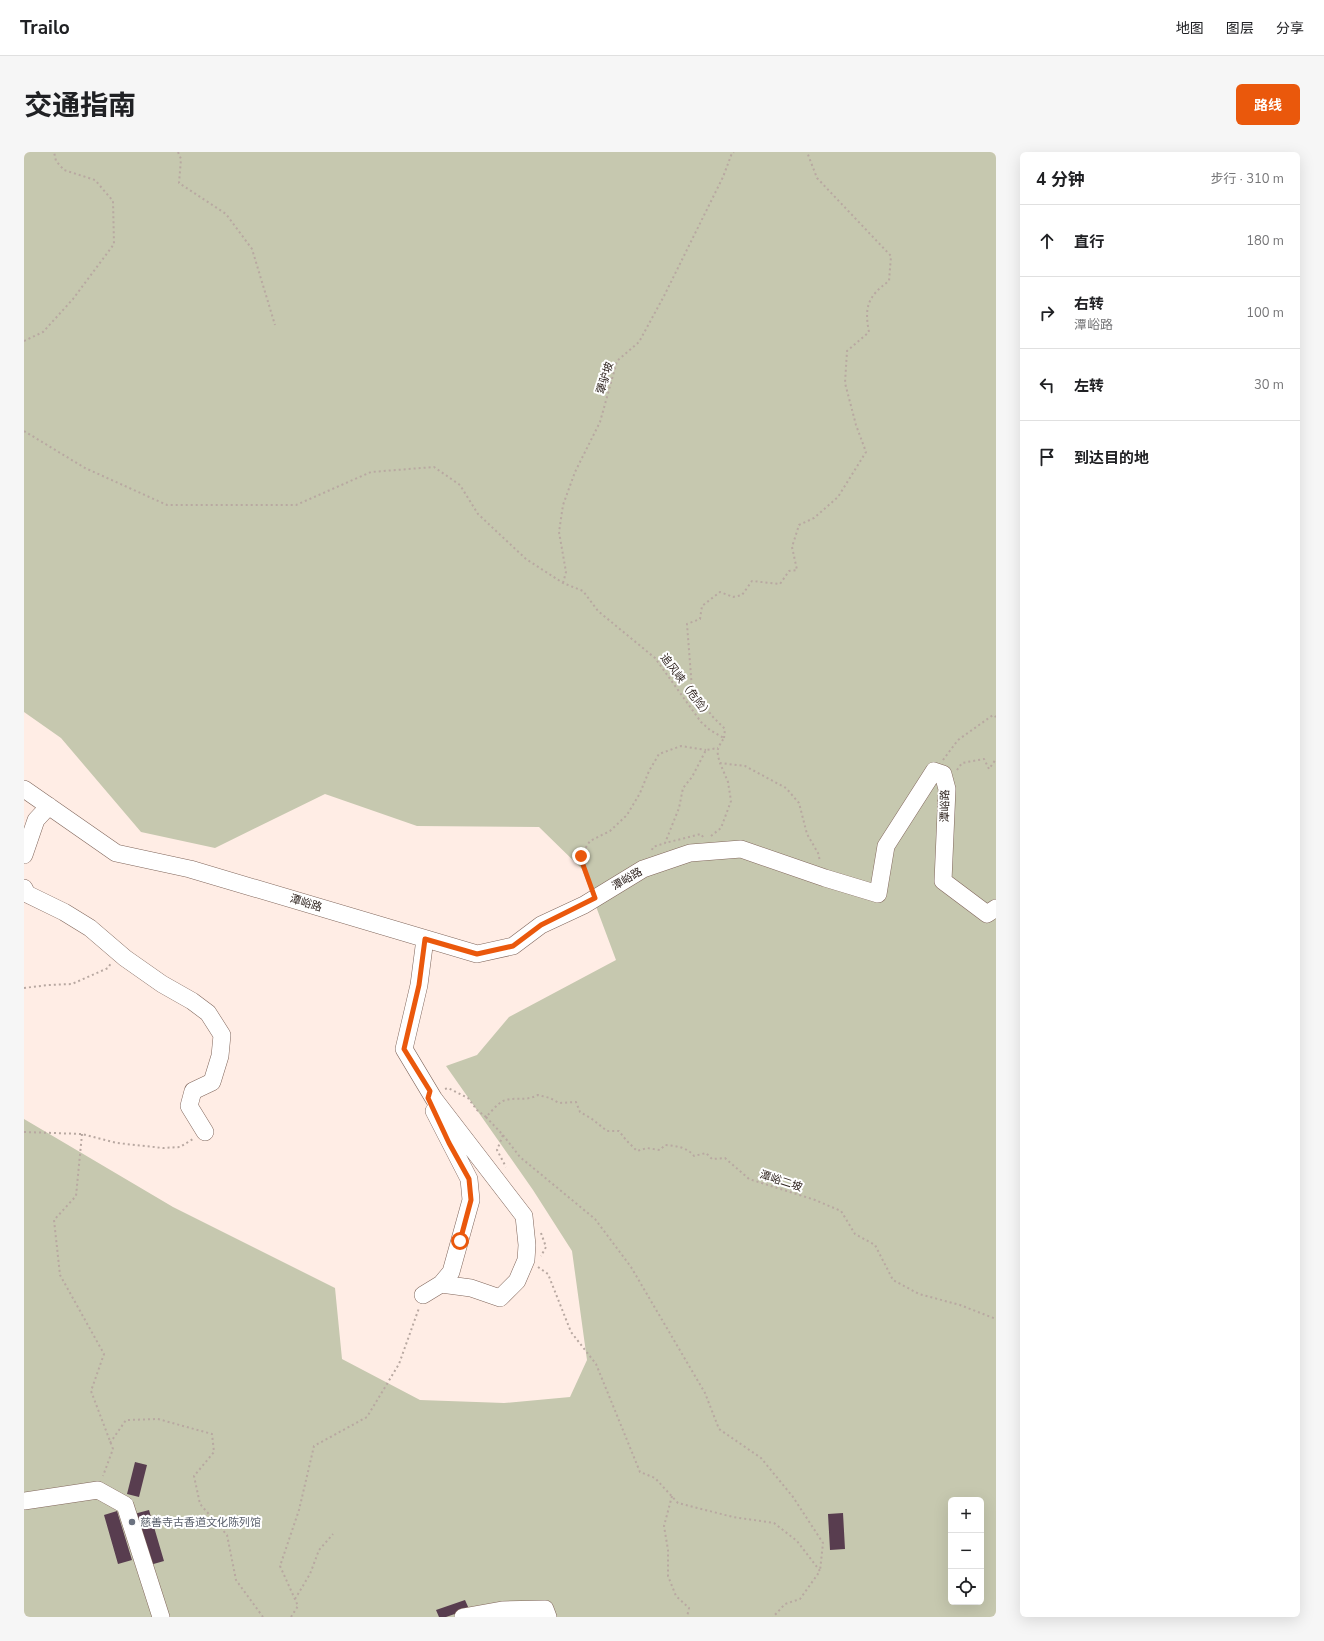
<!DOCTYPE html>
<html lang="zh">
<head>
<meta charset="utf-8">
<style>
	body { margin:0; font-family:"Nunito Sans","Noto Sans SC",sans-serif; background:#f6f6f6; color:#202124 }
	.controls { position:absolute; right:12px; bottom:12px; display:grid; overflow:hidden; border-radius:6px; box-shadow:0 4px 16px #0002 }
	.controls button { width:36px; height:36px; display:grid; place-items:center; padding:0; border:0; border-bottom:1px solid #e0e0e0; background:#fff; color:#202124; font:20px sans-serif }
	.stop { position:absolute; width:12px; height:12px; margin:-9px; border:3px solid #ea580c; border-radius:50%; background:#fff }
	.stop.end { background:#ea580c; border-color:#fff; box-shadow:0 1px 4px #0008 }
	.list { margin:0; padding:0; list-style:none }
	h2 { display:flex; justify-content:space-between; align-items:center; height:52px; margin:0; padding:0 16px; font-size:17px }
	h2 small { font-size:13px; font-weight:400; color:#757577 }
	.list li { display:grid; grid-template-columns:26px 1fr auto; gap:12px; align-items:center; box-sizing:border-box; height:72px; padding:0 16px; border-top:1px solid #e0e0e0 }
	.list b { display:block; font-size:15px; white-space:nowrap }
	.list p { margin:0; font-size:13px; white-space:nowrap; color:#757577 }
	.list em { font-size:13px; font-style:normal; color:#757577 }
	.icon { flex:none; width:22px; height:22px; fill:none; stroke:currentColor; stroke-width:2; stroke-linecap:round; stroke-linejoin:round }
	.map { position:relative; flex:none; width:972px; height:1465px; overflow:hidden; border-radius:6px }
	header { display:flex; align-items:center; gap:24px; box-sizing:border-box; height:56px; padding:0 20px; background:#fff; border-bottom:1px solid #e0e0e0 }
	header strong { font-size:19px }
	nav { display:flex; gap:22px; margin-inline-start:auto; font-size:14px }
	.intro { display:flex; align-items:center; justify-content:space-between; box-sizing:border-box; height:96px; padding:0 24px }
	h1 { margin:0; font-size:28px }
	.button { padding:10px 18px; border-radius:6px; background:#ea580c; color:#fff; font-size:14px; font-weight:700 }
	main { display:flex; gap:24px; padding:0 24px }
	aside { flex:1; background:#fff; border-radius:6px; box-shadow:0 4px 16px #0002 }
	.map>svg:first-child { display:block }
	.green { fill:#c6c8af; fill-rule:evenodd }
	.building { fill:#583d4f }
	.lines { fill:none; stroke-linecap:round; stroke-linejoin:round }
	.minor-casing { stroke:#80665b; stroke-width:18 }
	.path { stroke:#b8a8a1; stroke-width:2; stroke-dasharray:2 3; stroke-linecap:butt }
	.minor { stroke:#fff; stroke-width:17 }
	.route { stroke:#ea580c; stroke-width:5 }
	.worship-dot { fill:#6b7280; stroke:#fff; stroke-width:1.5 }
	.labels { text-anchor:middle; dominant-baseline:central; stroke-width:4; stroke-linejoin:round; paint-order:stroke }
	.street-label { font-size:11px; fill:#302520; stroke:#fff }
	.worship-label { font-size:11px; fill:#5b616d; stroke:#fff; text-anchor:start }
</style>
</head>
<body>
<header>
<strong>Trailo</strong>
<nav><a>地图</a><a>图层</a><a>分享</a></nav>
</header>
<div class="intro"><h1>交通指南</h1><a class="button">路线</a></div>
<main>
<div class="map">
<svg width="972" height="1465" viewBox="0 0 972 1465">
	<rect width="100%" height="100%" fill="#ffede5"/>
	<path class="green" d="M0,0H972V1465H0V967L149,1055L311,1136L318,1207L396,1248L480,1251L546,1245L563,1208L548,1099L509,1038L422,914L453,903L485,865L592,808L558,717L515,675L393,674L301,642L191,696L117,680L37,586L0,560ZM927,1348H957V1450H927Z"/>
	<path class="building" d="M111,1310L123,1313L115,1345L103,1342Z
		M125,1358L140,1409L126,1413L110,1362Z
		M93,1359L108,1408L94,1412L80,1363Z
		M819,1361L821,1397L806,1398L804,1362Z
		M441,1448L445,1457L422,1465H415L412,1458Z"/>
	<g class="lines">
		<g class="minor-casing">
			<path id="minor" d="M0,637L92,701L166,717L453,802L489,794L517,773L560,753L619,717L666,701L717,697L801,726L854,742L862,694L910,619L919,622L923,637L919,729L963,762L972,756
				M0,703L12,668L25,654
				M0,736L3,742L40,760L66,776L101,806L138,832L168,849L184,861L198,883L196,904L188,930L169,939L165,954L181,980
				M410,959L445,1027L447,1048L427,1120L417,1132
				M399,1143L417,1132L447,1136L476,1146L493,1129L502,1108L503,1093L500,1064L410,947L380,897L395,833L401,787
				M0,1349L74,1338L101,1353L137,1465
				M439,1465L478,1458L521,1457L524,1465"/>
		</g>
		<path class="path" d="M154,0L157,7L155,31L202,62L228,97L251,173
			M0,189L19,180L49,147L90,92L89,49L71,28L40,18L32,9L30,0
			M0,279L61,316L143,353H272L347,320L410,315L436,333L454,362L502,407L539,431L559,439L574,459L631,506L677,570L686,578L700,586C693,597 692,598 696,611L721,614L762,636L775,651L783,682L794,701L796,709
			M539,431L542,420L535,380L539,353L551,320L576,270L593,209L615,190L640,144L699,25L708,1L710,0
			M700,586L701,577L688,564L668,537L663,472L676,467L678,454L696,440L709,445L718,443L728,429L756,432L765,419L773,418L768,395L775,373L790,366L814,345L842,300L832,273L821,231L823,199L845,180C840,155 844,144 865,129L867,104L793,26L783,0
			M919,608L934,588L969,563L972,565
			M933,618L938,611L960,607L965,617L972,607
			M687,684L697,676L707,649L704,630L696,611
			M679,685L677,682L641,691L655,656L659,636L668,625L682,598L694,596
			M628,698L629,695L641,691
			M566,733L557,703L566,689L586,679L603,663L616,641L625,619L635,602L657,594L682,598
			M0,836L24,833L48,832L84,816L87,811
			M421,937L424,936L444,946L453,958L462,965C467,960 473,952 479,949C491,944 501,950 514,943L526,946L535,951L552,950L556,960L568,967L583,979H595L602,988L613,999L623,996L636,998L641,993C652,994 663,995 670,1004L682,1001L688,1007L701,1006L725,1027L791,1048L817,1059L831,1082L851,1093L869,1128L895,1142L936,1153L972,1167
			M462,965L479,983L473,998L482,1015
			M0,980L58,982L93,991L139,996L156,995L169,987
			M58,982L52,1044L30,1068L36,1123L80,1202L67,1239L89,1297L79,1324
			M479,983L496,1005L571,1067L607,1115L681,1241L695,1277L737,1306L769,1345L799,1391L796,1419
			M517,1081L522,1095L517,1104
			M514,1115L524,1122L547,1180L572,1212L616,1320L631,1326L654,1351L709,1365L750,1371L773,1389L796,1419L776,1447L761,1452L749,1465
			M86,1291L102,1268L134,1267L188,1282L190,1300L170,1324L176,1352L203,1383L212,1428L239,1465
			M648,1344L640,1374L644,1398V1424L652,1444L665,1456L663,1465
			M271,1447L286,1422L295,1398L309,1382
			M267,1465L274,1454L256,1414L275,1358L290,1294L343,1265L375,1212L395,1156"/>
		<use href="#minor" class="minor"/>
	</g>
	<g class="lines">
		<path class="route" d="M436,1089L447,1048L445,1027L425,991L404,946L406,939L380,897L395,833L401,787L453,802L489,794L517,773L571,746L558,710L557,704"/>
	</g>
	<circle class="worship-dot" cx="108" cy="1370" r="4"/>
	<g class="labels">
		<g class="street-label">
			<text transform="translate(581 226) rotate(-73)">犟驴坡</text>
			<text transform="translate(662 534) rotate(53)">追风峡（危险）</text>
			<text transform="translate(921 654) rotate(-89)">潭峪路</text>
			<text transform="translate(603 727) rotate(-30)">潭峪路</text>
			<text transform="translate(282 751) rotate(17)">潭峪路</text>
			<text transform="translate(757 1029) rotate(18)">潭峪二坡</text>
		</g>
		<g class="worship-label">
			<text x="116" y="1370">慈善寺古香道文化陈列馆</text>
		</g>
	</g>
</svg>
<div class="controls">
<button>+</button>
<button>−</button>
<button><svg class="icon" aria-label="locate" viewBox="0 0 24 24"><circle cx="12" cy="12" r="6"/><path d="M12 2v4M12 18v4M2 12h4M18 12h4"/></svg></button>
</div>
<div class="stop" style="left:436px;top:1089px"></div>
<div class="stop end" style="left:557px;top:704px"></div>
</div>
<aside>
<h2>4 分钟<small>步行 · 310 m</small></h2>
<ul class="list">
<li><svg class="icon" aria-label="ahead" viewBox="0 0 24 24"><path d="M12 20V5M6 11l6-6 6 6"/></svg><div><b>直行</b></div><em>180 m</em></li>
<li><svg class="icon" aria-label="right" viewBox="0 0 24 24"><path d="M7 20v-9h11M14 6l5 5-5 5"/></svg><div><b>右转</b><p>潭峪路</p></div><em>100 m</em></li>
<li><svg class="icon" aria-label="left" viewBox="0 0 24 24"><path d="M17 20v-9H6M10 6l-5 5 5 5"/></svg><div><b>左转</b></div><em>30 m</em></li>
<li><svg class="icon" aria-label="arrive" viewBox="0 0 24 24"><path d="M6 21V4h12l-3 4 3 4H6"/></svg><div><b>到达目的地</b></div></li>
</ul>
</aside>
</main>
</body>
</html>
